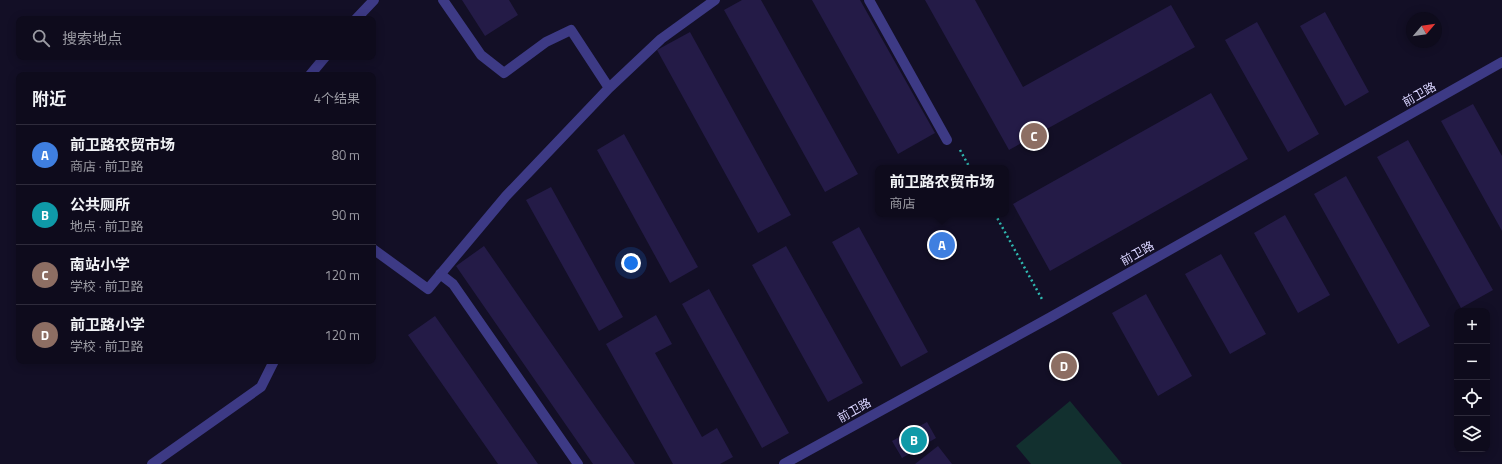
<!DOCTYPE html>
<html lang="zh">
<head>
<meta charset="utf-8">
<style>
	body { margin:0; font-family:"Titillium Web","Noto Sans SC",sans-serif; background:#171425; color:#f1f3f6 }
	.controls { position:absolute; right:12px; bottom:12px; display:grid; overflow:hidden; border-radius:8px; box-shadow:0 2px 10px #0003 }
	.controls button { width:36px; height:36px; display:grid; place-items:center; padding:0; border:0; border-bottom:1px solid #2e2b3b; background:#0e0b1c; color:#f1f3f6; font:20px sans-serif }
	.compass { position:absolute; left:1406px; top:12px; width:36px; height:36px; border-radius:50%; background:#0e0b1c; box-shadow:0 2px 10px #0003; rotate:61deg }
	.you { position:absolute; left:631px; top:263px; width:14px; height:14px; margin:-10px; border:3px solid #fff; border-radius:50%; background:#1a73e8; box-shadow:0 0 0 6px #1a73e833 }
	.badge { display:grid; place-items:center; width:26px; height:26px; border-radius:50%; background:#00e5ff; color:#fff; font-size:13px; font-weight:700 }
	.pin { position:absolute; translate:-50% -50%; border:2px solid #fff; box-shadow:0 1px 4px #0006 }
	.popup { position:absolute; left:875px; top:165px; width:134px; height:52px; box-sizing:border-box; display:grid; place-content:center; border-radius:8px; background:#0e0b1c; filter:drop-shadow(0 1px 3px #0005); font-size:13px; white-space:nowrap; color:#9b9ba3 }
	.popup b { font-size:15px; color:#f1f3f6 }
	.popup::after { content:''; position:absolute; left:50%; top:100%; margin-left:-8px; border:8px solid transparent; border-top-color:#0e0b1c }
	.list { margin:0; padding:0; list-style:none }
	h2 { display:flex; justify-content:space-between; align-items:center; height:52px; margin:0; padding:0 16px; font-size:17px }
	h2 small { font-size:13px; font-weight:400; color:#9b9ba3 }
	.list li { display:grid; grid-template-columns:26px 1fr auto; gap:12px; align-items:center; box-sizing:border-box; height:60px; padding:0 16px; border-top:1px solid #2e2b3b }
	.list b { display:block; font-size:15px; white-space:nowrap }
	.list p { margin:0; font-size:13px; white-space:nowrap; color:#9b9ba3 }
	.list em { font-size:13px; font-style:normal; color:#9b9ba3 }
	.icon { flex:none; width:22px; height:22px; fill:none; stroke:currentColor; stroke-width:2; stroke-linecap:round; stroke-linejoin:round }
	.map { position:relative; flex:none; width:1502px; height:464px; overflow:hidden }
	.search { position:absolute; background:#0e0b1c; box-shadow:0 2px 10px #0003; left:16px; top:16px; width:360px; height:44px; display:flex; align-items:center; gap:10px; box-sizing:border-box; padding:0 14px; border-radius:8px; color:#9b9ba3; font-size:15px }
	.panel { position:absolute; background:#0e0b1c; box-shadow:0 2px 10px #0003; left:16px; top:72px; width:360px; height:292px; border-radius:8px }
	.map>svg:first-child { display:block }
	.green { fill:#12302f }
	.building { fill:#241b47 }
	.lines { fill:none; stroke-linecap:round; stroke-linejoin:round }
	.path { stroke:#2fb8b0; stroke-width:2.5; stroke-dasharray:2 3; stroke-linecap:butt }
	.minor { stroke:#3d3a85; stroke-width:10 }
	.labels { text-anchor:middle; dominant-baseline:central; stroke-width:3; stroke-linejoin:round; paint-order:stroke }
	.street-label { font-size:12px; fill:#d9d4ff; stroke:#130f26 }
</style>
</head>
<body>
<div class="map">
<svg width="1502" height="464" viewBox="0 0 1502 464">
	<rect width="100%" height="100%" fill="#130f26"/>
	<path class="green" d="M1070,401L1122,464H1031L1016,446Z"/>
	<path class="building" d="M462,0H509L518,15L485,36Z
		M742,0H761L858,174L825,192L724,10Z
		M812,0H860L935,133L898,154Z
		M925,0H975L1023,87L1171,5L1195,47L1009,150Z
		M1325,12L1369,92L1345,106L1300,26Z
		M1257,22L1319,134L1288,152L1225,40Z
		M690,32L791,215L758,233L657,50Z
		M1211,93L1248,159L1050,271L1013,204Z
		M1473,104L1502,156V231L1441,121Z
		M624,134L698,267L670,283L597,150Z
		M1408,140L1493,290L1461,308L1377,157Z
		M1346,176L1430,326L1398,344L1314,194Z
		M551,187L623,317L599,331L526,200Z
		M1285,215L1330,295L1298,313L1254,233Z
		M859,227L928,352L901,367L832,242Z
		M484,246L635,464H593L456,266Z
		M786,246L863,383L828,402L752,265Z
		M1221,254L1266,334L1230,354L1185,274Z
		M709,289L789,433L762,448L682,304Z
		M1146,294L1192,376L1158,396L1112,313Z
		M656,315L672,344L655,353L702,437L717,428L733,457L720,464H673L606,344Z
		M435,316L538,464H498L408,335Z
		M927,422L936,438L902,458L892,441Z
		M938,446L952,464H915Z"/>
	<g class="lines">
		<path class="path" d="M960,150L970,168
			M995,214L1043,301"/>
		<path class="minor" d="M869,0L947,140
			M356,19L374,0
			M310,75L325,57
			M609,88L661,39L715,0
			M373,249L428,289L506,196L609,88L571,30L546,42L504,73L481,55L443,0
			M440,274L453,284L578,464
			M152,464L261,387L274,361
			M784,464L1051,317L1502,62"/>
	</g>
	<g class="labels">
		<g class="street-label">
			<text transform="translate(1419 94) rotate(-29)">前卫路</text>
			<text transform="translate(1137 253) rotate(-29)">前卫路</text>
			<text transform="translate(854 410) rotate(-29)">前卫路</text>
		</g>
	</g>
</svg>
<div class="controls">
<button>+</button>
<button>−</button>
<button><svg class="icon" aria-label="locate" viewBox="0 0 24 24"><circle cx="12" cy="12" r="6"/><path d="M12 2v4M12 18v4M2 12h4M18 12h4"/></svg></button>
<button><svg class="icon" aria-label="layers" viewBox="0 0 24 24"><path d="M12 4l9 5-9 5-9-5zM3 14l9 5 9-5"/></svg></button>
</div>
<svg class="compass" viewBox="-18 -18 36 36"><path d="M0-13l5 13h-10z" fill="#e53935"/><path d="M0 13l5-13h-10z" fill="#9b9ba3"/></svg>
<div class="you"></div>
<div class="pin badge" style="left:942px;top:245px;background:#3f7fe0">A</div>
<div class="popup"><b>前卫路农贸市场</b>商店</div>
<div class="pin badge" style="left:914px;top:440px;background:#0f9aa8">B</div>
<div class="pin badge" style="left:1034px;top:136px;background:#8d6e63">C</div>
<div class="pin badge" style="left:1064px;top:366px;background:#8d6e63">D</div>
<div class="search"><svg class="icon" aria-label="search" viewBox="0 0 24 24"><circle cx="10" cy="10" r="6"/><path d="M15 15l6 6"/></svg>搜索地点</div>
<section class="panel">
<h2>附近<small>4个结果</small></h2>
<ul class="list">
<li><span class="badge" style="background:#3f7fe0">A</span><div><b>前卫路农贸市场</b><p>商店 · 前卫路</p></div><em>80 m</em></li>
<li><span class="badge" style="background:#0f9aa8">B</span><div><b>公共厕所</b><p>地点 · 前卫路</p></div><em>90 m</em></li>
<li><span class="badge" style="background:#8d6e63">C</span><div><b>南站小学</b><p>学校 · 前卫路</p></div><em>120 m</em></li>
<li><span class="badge" style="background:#8d6e63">D</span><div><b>前卫路小学</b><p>学校 · 前卫路</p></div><em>120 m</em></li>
</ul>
</section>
</div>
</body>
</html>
